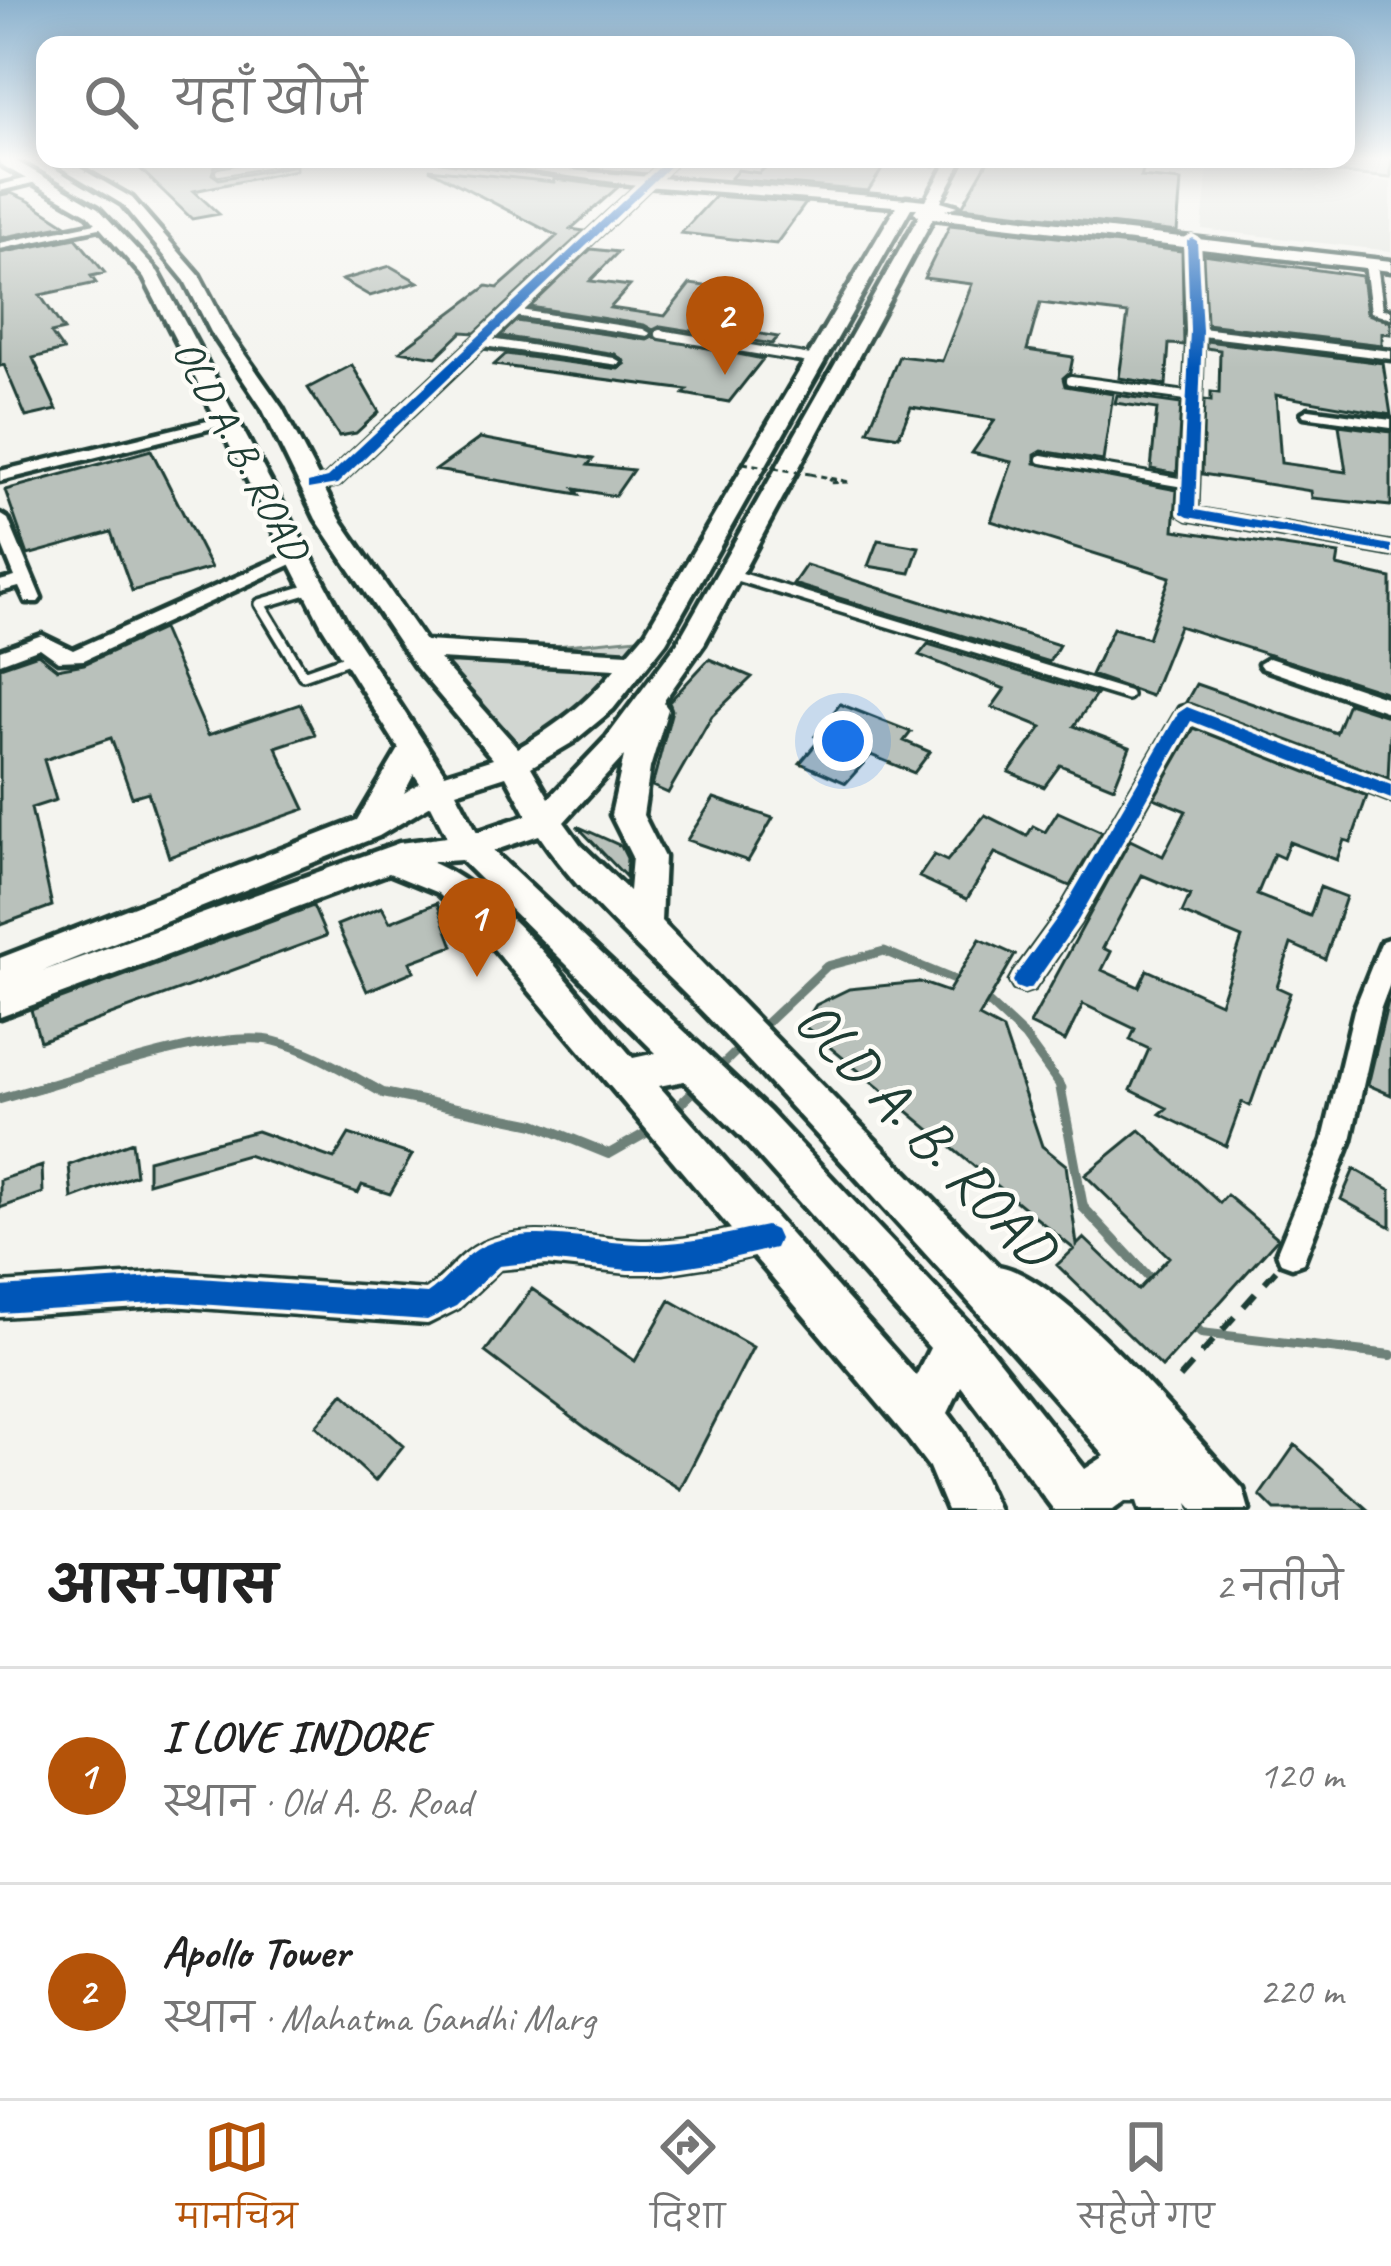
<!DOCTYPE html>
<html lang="hi">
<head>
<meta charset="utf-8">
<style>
	body { margin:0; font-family:Caveat,"Playpen Sans Deva",sans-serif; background:#f2f2f2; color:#222 }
	.you { position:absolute; left:843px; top:741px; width:42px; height:42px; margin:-30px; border:9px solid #fff; border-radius:50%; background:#1a73e8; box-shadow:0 0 0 18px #1a73e833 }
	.badge { display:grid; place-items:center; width:78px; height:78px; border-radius:50%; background:#b45309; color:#fff; font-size:39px; font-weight:700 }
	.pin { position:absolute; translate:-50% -99px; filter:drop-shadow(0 3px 6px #0008) }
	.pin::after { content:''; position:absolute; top:63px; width:42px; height:36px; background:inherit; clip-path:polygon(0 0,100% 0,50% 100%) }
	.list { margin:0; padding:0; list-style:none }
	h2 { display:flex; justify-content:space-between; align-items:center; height:156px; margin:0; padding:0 48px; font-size:51px }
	h2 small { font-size:39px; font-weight:400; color:#767676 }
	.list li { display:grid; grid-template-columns:78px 1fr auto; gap:36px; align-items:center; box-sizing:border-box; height:216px; padding:0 48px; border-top:3px solid #e0e0e0 }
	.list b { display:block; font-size:45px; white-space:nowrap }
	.list p { margin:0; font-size:39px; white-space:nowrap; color:#767676 }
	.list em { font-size:39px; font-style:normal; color:#767676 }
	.icon { flex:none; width:66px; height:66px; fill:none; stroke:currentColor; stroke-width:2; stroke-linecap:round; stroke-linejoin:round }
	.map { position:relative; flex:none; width:1391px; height:1510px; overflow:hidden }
	.search { position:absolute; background:#fff; box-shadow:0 6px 30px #0003; left:36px; right:36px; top:36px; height:132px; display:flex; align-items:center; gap:30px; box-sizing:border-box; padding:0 42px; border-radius:24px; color:#767676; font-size:45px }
	.sheet { height:588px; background:#fff }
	nav { display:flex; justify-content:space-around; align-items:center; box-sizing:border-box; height:168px; border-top:3px solid #e0e0e0; background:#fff; font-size:33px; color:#767676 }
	nav a { display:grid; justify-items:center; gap:6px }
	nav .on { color:#b45309 }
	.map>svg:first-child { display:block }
	.built { fill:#e2e5df }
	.green { fill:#d1d6d1; stroke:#788a82; stroke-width:3 }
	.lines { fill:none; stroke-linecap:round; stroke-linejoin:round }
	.stream-far1 { stroke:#6e8179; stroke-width:9 }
	.stream { stroke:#6e8179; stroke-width:10 }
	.building { fill:#b9c1bb; stroke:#1f3d34; stroke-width:3; fill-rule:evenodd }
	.service-far2-casing { stroke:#1f3d34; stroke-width:10 }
	.service-far1-casing { stroke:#1f3d34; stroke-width:14 }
	.service-casing { stroke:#1f3d34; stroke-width:16 }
	.minor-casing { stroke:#1f3d34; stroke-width:9 }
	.tertiary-casing { stroke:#1f3d34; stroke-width:9 }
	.secondary-casing { stroke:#1f3d34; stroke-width:9 }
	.path-far1 { stroke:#1f3d34; stroke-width:3; stroke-dasharray:6 4.5; stroke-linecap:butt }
	.path { stroke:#1f3d34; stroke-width:6; stroke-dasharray:18 14; stroke-linecap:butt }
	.service-far2 { stroke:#fdfcf7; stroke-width:6 }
	.service-far1 { stroke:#fdfcf7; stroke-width:8 }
	.service { stroke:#fdfcf7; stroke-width:9 }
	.minor { fill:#fdfcf7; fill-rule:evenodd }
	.tertiary { fill:#fdfcf7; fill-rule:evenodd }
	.secondary { fill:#fdfcf7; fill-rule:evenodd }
	.path-bridge { stroke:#1f3d34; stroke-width:3; stroke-dasharray:6 4.5; stroke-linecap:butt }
	.cycleway-casing { stroke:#fdfcf7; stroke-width:8 }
	.cycleway { fill:#0057b8; fill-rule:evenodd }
	.labels { text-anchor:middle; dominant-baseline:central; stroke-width:9; stroke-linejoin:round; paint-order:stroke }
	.far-street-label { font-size:42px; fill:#1f3d34; stroke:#fdfcf7 }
	.near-street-label { font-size:60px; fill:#1f3d34; stroke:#fdfcf7 }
</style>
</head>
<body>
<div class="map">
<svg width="1391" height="1510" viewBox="0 0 1391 1510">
	<rect width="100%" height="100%" fill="#f4f4ef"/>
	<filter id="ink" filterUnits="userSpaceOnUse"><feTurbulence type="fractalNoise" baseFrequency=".00833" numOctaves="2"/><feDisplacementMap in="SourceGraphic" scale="24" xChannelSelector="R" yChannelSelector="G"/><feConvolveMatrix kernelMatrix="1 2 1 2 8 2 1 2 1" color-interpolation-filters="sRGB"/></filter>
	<g filter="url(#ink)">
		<path class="built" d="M960,159H1186L1171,226L942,196Z
			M1208,165L1391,182V251L1202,229Z"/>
		<path class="green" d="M1391,157V178L1209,160Z
			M657,636L603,702L514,763L424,659Z"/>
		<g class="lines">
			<path class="stream-far1" d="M981,996L1025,1037L1062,1088
				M756,1033L827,966L884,951L964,984
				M717,1070L745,1043
				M38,1088C93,1073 221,1028 274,1041C310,1050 342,1070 375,1088
				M697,1088L701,1084"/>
			<path class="stream" d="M369,1085L383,1093L535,1124L609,1154L653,1129
				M1060,1085L1083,1207L1156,1285
				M0,1099L48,1085
				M673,1111L700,1085
				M1191,1322L1201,1333L1391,1355"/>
		</g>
		<path class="building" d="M130,159H249L215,166L212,174L219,179L296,165V170L194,191L219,214L192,219Z
			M775,159L821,164L825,159H889L868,191L730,179L738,170L759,173Z
			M989,159H1092L1145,165L1141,177L1181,181L1177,232L962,207Z
			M429,169L554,182V179L618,187L571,229L584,231L475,333L462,332L436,357L400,351L487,286L498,288L557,236Z
			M11,193L29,201L66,225L0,238V195Z
			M715,196L806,203L776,244L681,233Z
			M950,225L1182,251L1184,345L1169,344L1166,385L1119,378L1128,314L1040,303L1027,350L1073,357L1070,372L1063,378L1065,386L1113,394L1103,461L1042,451L1035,455V463L1177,490L1174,530L1339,554L1337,566L1391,578V694L1179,626L1151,696L1091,675L1113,628L1148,638L1170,577L991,521L1012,462L972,453L995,420L911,407L899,436L868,431L899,356L942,361L972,284L924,278Z
			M76,238L105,273L91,276L96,283L40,295L64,330L51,333L63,350L33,358L57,410L26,417L4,365L0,366V253Z
			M591,249L618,252L590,281L630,286L610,308L665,316L690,284L736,290L709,325L778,337L772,344L661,326L653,330L644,325L530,307Z
			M1203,254L1362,276L1367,313L1391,322V334L1382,333V345L1206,324Z
			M390,266L418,282L370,296L342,280Z
			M516,321L647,340L653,337L763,359L729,402L684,394L687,390L494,365L506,354L618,369L625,364L615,354L500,336Z
			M1206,341L1383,363L1391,415L1276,395L1281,463L1346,472L1339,425L1391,432V506L1312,498L1311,491L1202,474L1204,400L1211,401V392L1219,393L1220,350L1206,348Z
			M352,365L379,412L356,433L339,436L308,388Z
			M1117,395L1181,404L1177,474L1151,469L1157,409L1115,403Z
			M480,438L593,459L588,465L633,470L615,496L575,489L579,494L436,470Z
			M151,450L211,568L132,591L111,532L28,555L5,490Z
			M878,540L919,547L910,573L868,566Z
			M806,565L967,616L1059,645L1049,662L793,584Z
			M162,629L208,735L300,704L315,734L276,747L305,809L169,857L148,792L132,797L111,738L44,760L56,800L31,808L52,906L0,925V667L38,654L57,669L84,664Z
			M928,644L1096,695L1074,726L1130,747L1114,787L1060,765L1044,787L1009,772L1042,727L992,707L1005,689L919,655Z
			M709,659L752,677L712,716L668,793L652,786L672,710L669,702Z
			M1196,684L1336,733L1348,703L1391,717L1388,778L1186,702Z
			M840,704L911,732L904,741L930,752L914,773L871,755L846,783L800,763L821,738L815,736Z
			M1194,728L1367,796L1351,842L1344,840L1337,860L1289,842L1283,858L1274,854L1257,895L1310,916L1320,887L1346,897L1325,959L1291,944L1277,987L1290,993L1250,1106L1242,1102L1226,1146L1160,1114L1167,1108L1131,1090L1149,1049L1130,1040L1135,1029L1083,1004L1065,1041L1030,1024L1130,840L1163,856L1186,811L1154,798ZM1142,875L1190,895L1182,913L1242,938L1220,1003L1147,970L1139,987L1102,970L1111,952L1103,948Z
			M714,798L773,818L748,861L687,840Z
			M1058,812L1102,832L1070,886L995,853L967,899L919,877L934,855L947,861L985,815L1027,836L1033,826L1045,832Z
			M577,826L621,846L627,858L626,877Z
			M437,903L453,946L410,962L414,971L367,991L337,925L382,907L390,922Z
			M313,906L326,936L40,1041L31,1010Z
			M980,939L1015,955L979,1017L1003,1030L1042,1146L1066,1165L1077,1245L1084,1238L1138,1290L1169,1257L1085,1175L1140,1130L1220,1203L1227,1195L1278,1238L1162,1367L1057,1265L1074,1249L803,1025L816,1005L849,989L920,982L948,992Z
			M1388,1001L1391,1002V1095L1368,1085Z
			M257,1131L334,1159L349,1134L412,1155L390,1194L362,1185L358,1193L247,1155L148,1183V1160Z
			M132,1142L136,1175L72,1199L69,1165Z
			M42,1166L43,1193L0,1208V1180Z
			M1354,1169L1391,1190V1227L1341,1199Z
			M532,1289L635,1361L670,1300L753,1347L680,1489L594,1434L485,1352Z
			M344,1393L403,1446L375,1481L316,1426Z
			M1295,1445L1368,1510H1275L1260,1495Z"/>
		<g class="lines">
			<g class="service-far2-casing">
				<path id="service-far2" d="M219,172L292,159"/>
			</g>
			<g class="service-far1-casing">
				<path id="service-far1" d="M660,334L816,360
					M1071,380L1193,397
					M1042,459L1190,484"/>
			</g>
			<g class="service-casing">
				<path id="service" d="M730,574L1127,695
					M313,588L260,604L303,675L354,657"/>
			</g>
			<g class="minor-casing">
				<path id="minor" d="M573,159H584L566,174H558V170Z
					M667,159H678L520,310L643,329L650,333L648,336L514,316L490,339L614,358L621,362L619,365L483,346L338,484L307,489V483L326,478Z
					M924,159H938L939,160L934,163Z
					M36,176L40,181L0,191V185Z
					M105,221L109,222V226L0,249V243Z
					M1192,238L1198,241L1202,328L1391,351V359L1202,336L1196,510L1391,544V554L1188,518L1180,513L1189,331L1186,241Z
					M1371,260L1377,264L1383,309L1391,310V318L1371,312L1365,264Z
					M1309,409L1391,420V428L1304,416L1302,413Z
					M228,416L233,417V423L0,481V471Z
					M0,514L8,519L41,598L38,602H26L19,587L0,592V581L15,577L0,540Z
					M297,550L306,555L303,559L84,660L58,661L40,648L0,663V650L42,635L73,650Z
					M1269,658L1391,699V713L1262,668L1259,664Z
					M1187,706L1391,784V800L1192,722L1078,923L1033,988L1024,991L1015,988L1011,981L1015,974L1062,909L1180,708Z
					M1391,938V981L1380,1010L1351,1140L1303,1263L1292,1267L1281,1263L1277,1252L1323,1140L1354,1010L1379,948L1382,941Z
					M766,1224L777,1229L781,1239L777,1249L715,1264L663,1272H628L547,1264L499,1268L458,1307L427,1323L171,1305L0,1316V1284L171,1273L427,1291C447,1277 460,1255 483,1244C535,1221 593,1243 647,1242C688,1242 727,1232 766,1224Z"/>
			</g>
			<g class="tertiary-casing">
				<path id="tertiary" d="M441,159L906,199L913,203L906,207L645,186Z"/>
			</g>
			<g class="secondary-casing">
				<path id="secondary" d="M0,157H9L98,208L158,272L348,626L445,774L493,759L414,665L316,519L262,408L211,332L185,281L122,204L47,159H64L132,198L199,275L229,332L282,408L340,519L425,641L628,653L646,632L898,203L906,198L926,200L949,159H963L941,201L958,206L945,210L1391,261V271L933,218L704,644L663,702L668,709L650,768L643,815L664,857L661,921L998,1266C1066,1277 1192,1435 1243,1489L1249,1510H1194L1188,1503L1190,1510H1140L1137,1501H1125L1113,1510H1054L961,1386L948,1413L963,1433L998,1510H947L929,1467L904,1434L495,950L438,893L389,873L0,1017V958L357,820L399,749L322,626L144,278L88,214L0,164ZM911,208H917L914,212L919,216L678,642L607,737L549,798L531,767L573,742L613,709L666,642ZM439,659L615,669C587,703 556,726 518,748ZM624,756L611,815L632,857L629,891L580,844L564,822ZM414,774L420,783L404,793ZM506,776L527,815L477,832L456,792ZM431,805L447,837L399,843L43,971L379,836ZM539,835C584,903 663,968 719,1029C850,1170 979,1311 1105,1456L1085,1469L973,1328L769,1111L493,851ZM461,860L656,1053L633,1058C578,996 507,893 430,862ZM684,1081L741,1137L930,1348L916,1376L659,1086Z"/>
			</g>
			<path class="path-far1" d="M810,474L850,482
				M831,479L850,482L829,483Z"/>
			<path class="path" d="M1180,1378L1276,1270"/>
			<use href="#service-far2" class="service-far2"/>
			<use href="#service-far1" class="service-far1"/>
			<use href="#service" class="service"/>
			<use href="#minor" class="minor"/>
			<use href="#tertiary" class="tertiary"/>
			<use href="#secondary" class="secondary"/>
			<path class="path-bridge" d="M743,463L810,474"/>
			<g class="cycleway-casing">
				<path id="cycleway" d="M668,159H677L337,484L308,489V483L327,478Z
					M1192,238L1197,241L1202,331L1195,510L1391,545V553L1188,517L1181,513L1190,331L1187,241Z
					M1187,707L1391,785V799L1191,721L1077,922L1032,987L1024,990L1016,987L1013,981L1016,975L1063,910L1178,713Z
					M766,1226L775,1230L779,1239L775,1248L715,1262L663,1270H628L547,1261L499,1266L456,1306L427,1320L171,1302L0,1313V1287L171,1276L427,1294C448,1280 461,1257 483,1246C535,1222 594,1245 647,1244C688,1244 727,1234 766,1226Z"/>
			</g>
			<use href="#cycleway" class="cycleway"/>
		</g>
	</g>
	<linearGradient id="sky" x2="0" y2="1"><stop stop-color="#8cb2ce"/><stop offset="0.43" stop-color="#fafaf8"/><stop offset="1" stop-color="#fafaf8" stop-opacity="0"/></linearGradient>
	<rect width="1391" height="368" fill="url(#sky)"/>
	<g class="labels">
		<g class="far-street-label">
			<text transform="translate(241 450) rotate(62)">OLD A. B. ROAD</text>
		</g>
		<g class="near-street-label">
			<text transform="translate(926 1133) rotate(46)">OLD A. B. ROAD</text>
		</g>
	</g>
</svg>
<div class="you"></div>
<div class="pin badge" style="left:477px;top:977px">1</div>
<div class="pin badge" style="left:725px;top:375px">2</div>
<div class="search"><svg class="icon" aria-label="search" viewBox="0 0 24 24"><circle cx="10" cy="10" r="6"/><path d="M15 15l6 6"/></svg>यहाँ खोजें</div>
</div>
<section class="sheet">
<h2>आस-पास<small>2 नतीजे</small></h2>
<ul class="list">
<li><span class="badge">1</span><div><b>I LOVE INDORE</b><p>स्थान · Old A. B. Road</p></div><em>120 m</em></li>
<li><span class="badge">2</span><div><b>Apollo Tower</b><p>स्थान · Mahatma Gandhi Marg</p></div><em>220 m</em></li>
</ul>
</section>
<nav>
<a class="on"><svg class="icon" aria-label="map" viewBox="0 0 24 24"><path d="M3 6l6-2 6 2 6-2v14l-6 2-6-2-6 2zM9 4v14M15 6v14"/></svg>मानचित्र</a>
<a><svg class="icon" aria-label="directions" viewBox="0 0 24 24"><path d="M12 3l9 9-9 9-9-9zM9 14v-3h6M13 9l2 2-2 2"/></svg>दिशा</a>
<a><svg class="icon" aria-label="saved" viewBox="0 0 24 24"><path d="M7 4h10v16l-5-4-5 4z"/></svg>सहेजे गए</a>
</nav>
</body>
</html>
